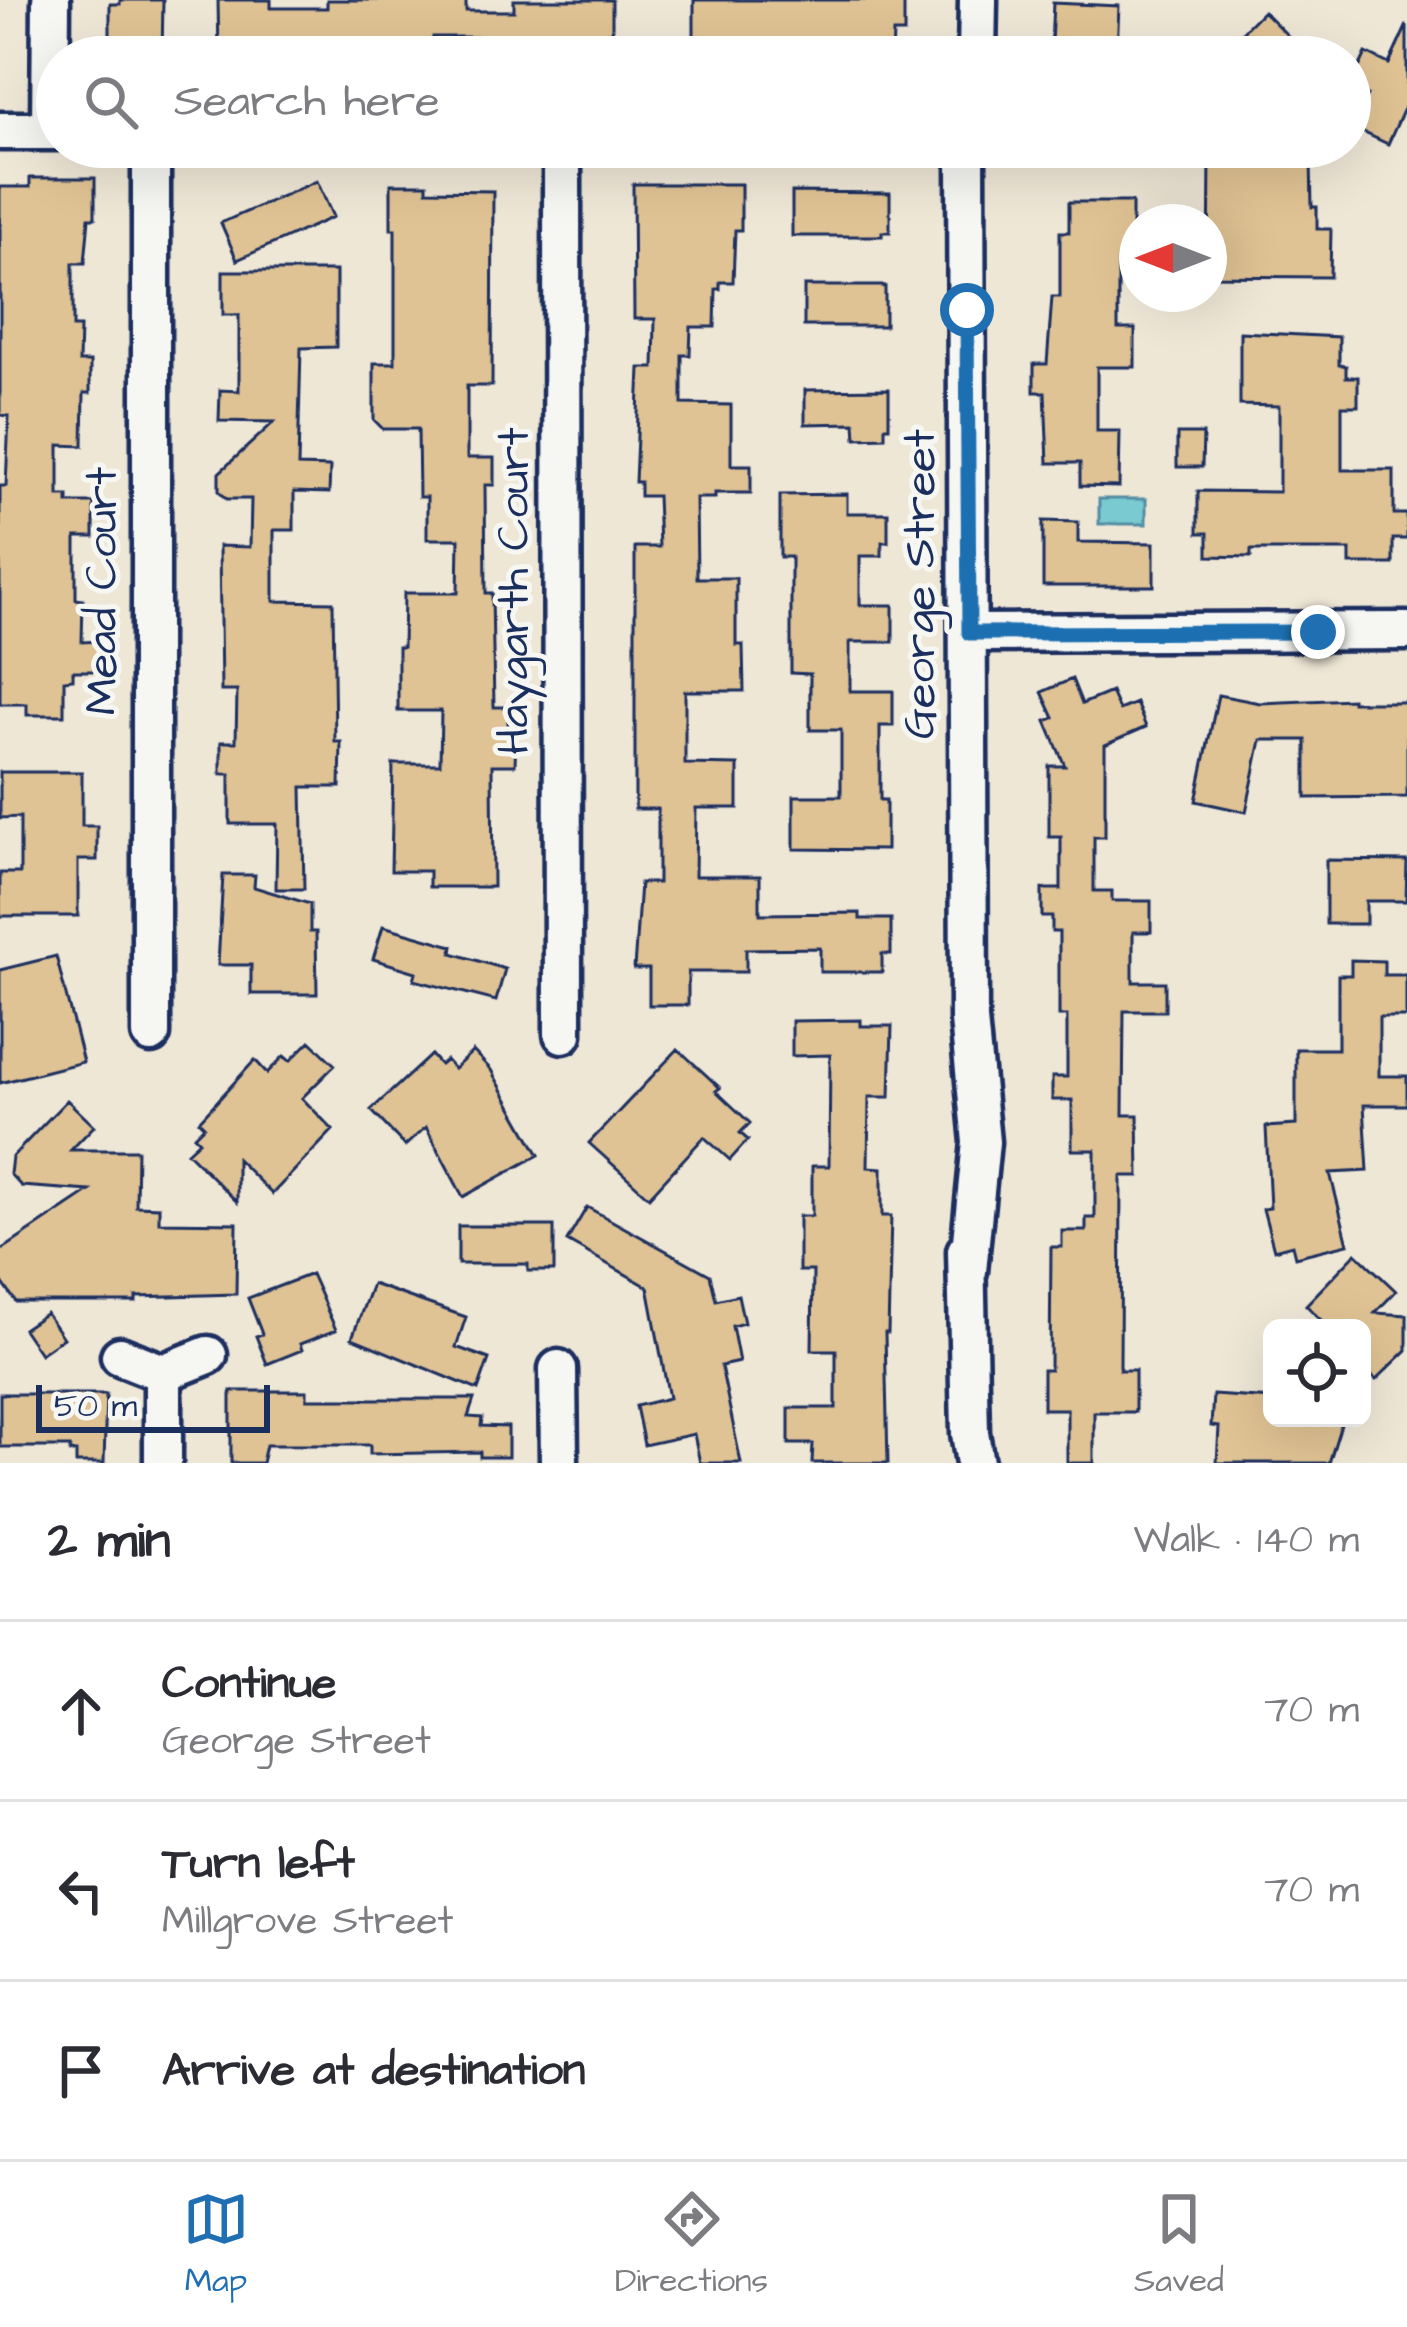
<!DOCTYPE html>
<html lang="en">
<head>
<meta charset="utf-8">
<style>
	body { margin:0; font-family:"Architects Daughter",sans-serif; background:#f7f7f7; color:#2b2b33 }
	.controls { position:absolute; right:36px; bottom:36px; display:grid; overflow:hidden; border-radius:18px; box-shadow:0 12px 48px #0002 }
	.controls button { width:108px; height:108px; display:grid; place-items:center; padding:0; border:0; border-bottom:3px solid #e1e1e2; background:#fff; color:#2b2b33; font:60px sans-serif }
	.compass { position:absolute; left:1119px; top:204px; width:108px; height:108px; border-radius:50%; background:#fff; box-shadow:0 12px 48px #0002; rotate:270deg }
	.scale { position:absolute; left:36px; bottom:30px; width:234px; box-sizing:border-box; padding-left:12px; border:6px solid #1b2f5e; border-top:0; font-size:33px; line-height:42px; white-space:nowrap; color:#1b2f5e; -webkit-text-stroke:9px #f6f6f2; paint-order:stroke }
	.stop { position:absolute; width:36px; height:36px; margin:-27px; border:9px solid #1f6fb2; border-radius:50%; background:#fff }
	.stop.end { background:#1f6fb2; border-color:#fff; box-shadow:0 3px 12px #0008 }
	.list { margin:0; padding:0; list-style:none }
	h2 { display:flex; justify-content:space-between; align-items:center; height:156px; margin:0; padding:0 48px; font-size:51px }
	h2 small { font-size:39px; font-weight:400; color:#7c7c81 }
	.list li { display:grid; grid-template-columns:78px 1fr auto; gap:36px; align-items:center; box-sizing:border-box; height:180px; padding:0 48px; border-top:3px solid #e1e1e2 }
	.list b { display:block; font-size:45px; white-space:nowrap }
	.list p { margin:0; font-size:39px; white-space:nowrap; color:#7c7c81 }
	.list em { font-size:39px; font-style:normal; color:#7c7c81 }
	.icon { flex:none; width:66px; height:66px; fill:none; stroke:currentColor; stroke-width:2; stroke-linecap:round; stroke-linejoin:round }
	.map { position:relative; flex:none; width:1407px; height:1463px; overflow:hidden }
	.search { position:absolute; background:#fff; box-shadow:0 12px 48px #0002; left:36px; right:36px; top:36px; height:132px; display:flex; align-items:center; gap:30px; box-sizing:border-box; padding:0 42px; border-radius:66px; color:#7c7c81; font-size:45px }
	.sheet { height:696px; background:#fff }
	nav { display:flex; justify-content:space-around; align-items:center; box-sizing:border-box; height:168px; border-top:3px solid #e1e1e2; background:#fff; font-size:33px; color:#7c7c81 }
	nav a { display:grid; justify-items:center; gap:6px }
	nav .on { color:#1f6fb2 }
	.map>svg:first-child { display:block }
	.water { fill:#79cad1; stroke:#538ca3; stroke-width:3 }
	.building { fill:#e0c394; stroke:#1b2f5e; stroke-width:3 }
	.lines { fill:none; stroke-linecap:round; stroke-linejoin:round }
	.minor-casing { stroke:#1b2f5e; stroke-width:45 }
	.minor { stroke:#f6f6f2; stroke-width:36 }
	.route { stroke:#1f6fb2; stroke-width:15 }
	.labels { text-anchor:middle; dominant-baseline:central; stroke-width:10; stroke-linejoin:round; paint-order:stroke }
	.street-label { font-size:45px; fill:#1b2f5e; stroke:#f6f6f2 }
</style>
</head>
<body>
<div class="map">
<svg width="1407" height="1463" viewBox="0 0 1407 1463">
	<rect width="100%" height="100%" fill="#efe7d6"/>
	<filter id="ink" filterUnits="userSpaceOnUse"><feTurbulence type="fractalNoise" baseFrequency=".00833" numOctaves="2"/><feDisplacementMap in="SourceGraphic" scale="24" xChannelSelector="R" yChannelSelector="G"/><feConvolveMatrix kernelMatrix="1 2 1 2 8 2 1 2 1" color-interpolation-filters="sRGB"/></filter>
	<g filter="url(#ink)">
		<path class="water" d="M1099,499H1146V524H1099Z"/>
		<path class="building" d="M120,0H163L162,57H122V42H110V4H120Z
			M218,0H271V8H327V0H466V11H514V0H612V57H530V42H517V37H433V57H325V43H271V54L219,55Z
			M694,0H899L904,3V33H893L892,57H787V43L739,42V57H694Z
			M1053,3L1119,6L1117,49H1106V57H1073L1074,47L1051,45Z
			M1263,11L1309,57H1217Z
			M1407,25V102L1388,144L1352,127L1367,95L1350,87L1366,53L1389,64Z
			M1265,152V159H1311L1312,207H1317V229H1331L1330,277L1209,276L1210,153Z
			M30,178H95V218H89L85,263H73V327H80L79,362H90V393H84L83,446L59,445V496H68V503H94V537H76V599L83,600L82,642L100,641V671H73V679L64,680V715H27V704H0V486H6L9,416L0,415V187H30Z
			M317,181L333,217L237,260L221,223Z
			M391,184H427V190L493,191L492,386H467V458H494V485H485L486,593H492L494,707H508V736H516L515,765H492L493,887H429V871H391L393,764H440L441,711H398V647H403L404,593H458L459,539H427V497H419L418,429H383L374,420V363H395V229H391Z
			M633,184H741V230H735L733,282H720V289H716L715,327H691L690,355H682V404L731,405V465H751V493H715V498H696L697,578H736V645H743L744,691H685V764L738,765V808H696L695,876H760V914L860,913V919H891V954H882V972H820V948L746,949V972H688V1005H649V969H634L640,883H658V809H635V547H659L657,496H640V482H635L640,368H654L655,319H634Z
			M792,192L890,193V232H882V236H792Z
			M1069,202H1132V263H1118V329H1135V367H1097V431H1120L1119,487L1080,486V463H1048L1045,392H1034V364H1047L1052,297H1060V232H1069Z
			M223,271H336V347L301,348L298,466L330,467L329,493L294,492V530H274V601L333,602L335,742H341L340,787H302L304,889H276L277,824H230V774H221V742H236L237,691H221L219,546L250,547L251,499H227L219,491V473L274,422L219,421L220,390L239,391V315H223Z
			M804,286H885V326H804Z
			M1240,332L1339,337V365L1346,366V377H1358V406H1342V470H1394V514H1407V539H1393V564H1350V550H1251V557L1208,556V533H1198V491L1279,492V406L1240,405Z
			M889,389V427H885V437L856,438L855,423L805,424V390Z
			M1177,434H1203L1202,467H1177Z
			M847,494V513H888V542H882V556H860V605H893V642H850V691H893V726H880V800H886V850L794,849V796H841V730H810V674L791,673V557H780V495Z
			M1043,521L1078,522V542L1154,543V586H1043Z
			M1072,679L1082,704L1111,692L1119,710L1136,703L1146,727L1105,745V837H1094V891H1112V901H1151V932H1133V982H1165V1011H1124L1123,1115H1138L1139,1176H1121L1120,1370H1135V1412H1094V1463H1067V1409H1043V1370H1050L1051,1247H1062V1231H1086V1218H1095V1150H1072V1100H1052V1077H1067V1016H1059V932H1052V917H1042V889H1061V837H1049V766H1065L1046,721L1054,718L1042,692Z
			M1218,695L1260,703L1352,699V702H1407V797L1306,798V740H1261L1246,812L1196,801Z
			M0,772H82V826H97V860H78V916H0V873H20V817L0,818Z
			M1326,860L1407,861L1406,901H1366V924H1326Z
			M223,875H255L254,887L310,904V932H316L317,994H251V965H218Z
			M383,926L453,946L452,953L505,969L496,1001L414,980L416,972L373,959Z
			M56,956L83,1062L0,1083V970Z
			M1351,960L1384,961V975H1406V1017H1379V1076H1407V1105H1364L1368,1171L1330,1173L1348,1244L1295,1257L1292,1245L1274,1250L1263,1209L1270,1208L1266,1127L1296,1125V1049H1338V975H1351Z
			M861,1020V1026H892L890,1097H869L868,1167L882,1168V1216H891L888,1333H885L888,1463H812L813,1444H789V1408H836V1350H812L813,1271H799V1216H812V1166H829L830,1055L792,1056V1021Z
			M310,1041L335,1065L302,1098L333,1130L272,1194L237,1159V1202L187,1152L199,1141L194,1136L204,1126L199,1121L255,1060L267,1073L284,1056L290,1061Z
			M678,1049L720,1088L716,1091L750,1123L740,1133L748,1140L730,1160L704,1137L649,1197L589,1143Z
			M473,1051L491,1070L539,1155L463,1197L426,1127L405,1146L371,1110L431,1055L440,1065L446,1060L454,1069Z
			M67,1100L94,1126L71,1150H137L136,1206L159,1207V1222L237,1223L236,1294L136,1297V1302H16L0,1279V1251L90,1191L21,1186L10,1174L12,1157Z
			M587,1207L710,1275L716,1300L738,1295L744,1323L732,1326L739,1362L721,1366L741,1463H700L694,1434L644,1445L636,1406L669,1398L648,1287L567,1241Z
			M458,1226H554V1271H528V1264H458Z
			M1356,1253L1396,1291L1375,1313L1407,1315V1350L1376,1380L1362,1366V1326L1329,1328L1306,1305Z
			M311,1274L336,1330L300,1344L302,1350L267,1364L256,1336L262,1334L248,1298Z
			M372,1284L466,1317L456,1347L489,1359L478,1390L352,1338Z
			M46,1313L63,1338L40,1354L23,1329Z
			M231,1391H307V1399H474L468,1417L482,1418L481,1426L508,1427V1457H480V1452L370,1454V1445H266L262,1463H231Z
			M0,1394H106L104,1463H76V1452H70V1447H0Z
			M1213,1395L1272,1399L1269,1418H1343L1329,1463H1217L1219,1427L1211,1426Z"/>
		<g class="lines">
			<g class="minor-casing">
				<path id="minor" d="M977,57L978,0
					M0,131H57
					M50,131L51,0
					M151,147V1034
					M562,147L563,1034
					M966,147L969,1020L981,1142L968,1271
					M969,633L1407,631
					M966,1251L970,1433L975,1463
					M120,1356L163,1373L208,1355
					M558,1369L559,1463
					M163,1373V1463"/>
			</g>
			<use href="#minor" class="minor"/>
		</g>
	</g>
	<g class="lines" filter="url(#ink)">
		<path class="route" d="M967,310L969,633L1318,632"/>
	</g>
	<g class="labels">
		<g class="street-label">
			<text transform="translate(921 584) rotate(-90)">George Street</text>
			<text transform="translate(103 591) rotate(-90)">Mead Court</text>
			<text transform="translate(515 591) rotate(-90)">Haygarth Court</text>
		</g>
	</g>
</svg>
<div class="controls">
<button><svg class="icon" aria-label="locate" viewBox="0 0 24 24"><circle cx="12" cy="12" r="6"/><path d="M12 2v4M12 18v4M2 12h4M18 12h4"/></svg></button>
</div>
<svg class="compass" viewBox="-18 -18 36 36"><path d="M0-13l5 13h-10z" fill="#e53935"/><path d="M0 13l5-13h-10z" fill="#7c7c81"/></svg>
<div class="scale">50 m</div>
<div class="stop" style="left:967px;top:310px"></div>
<div class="stop end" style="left:1318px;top:632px"></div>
<div class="search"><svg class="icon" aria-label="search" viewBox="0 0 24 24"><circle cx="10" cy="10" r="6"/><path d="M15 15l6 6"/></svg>Search here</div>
</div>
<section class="sheet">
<h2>2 min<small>Walk · 140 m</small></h2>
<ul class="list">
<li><svg class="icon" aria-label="ahead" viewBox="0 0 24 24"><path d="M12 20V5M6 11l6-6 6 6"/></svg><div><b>Continue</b><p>George Street</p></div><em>70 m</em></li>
<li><svg class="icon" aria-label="left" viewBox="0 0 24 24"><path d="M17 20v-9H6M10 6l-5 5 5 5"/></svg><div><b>Turn left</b><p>Millgrove Street</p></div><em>70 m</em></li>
<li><svg class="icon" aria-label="arrive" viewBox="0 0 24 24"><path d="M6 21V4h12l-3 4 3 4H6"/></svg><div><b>Arrive at destination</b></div></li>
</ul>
</section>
<nav>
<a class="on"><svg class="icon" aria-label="map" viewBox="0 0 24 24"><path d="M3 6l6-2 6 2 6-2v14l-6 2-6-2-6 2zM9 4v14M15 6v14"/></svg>Map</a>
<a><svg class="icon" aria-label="directions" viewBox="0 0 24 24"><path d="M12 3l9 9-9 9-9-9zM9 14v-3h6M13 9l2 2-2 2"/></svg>Directions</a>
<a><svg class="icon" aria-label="saved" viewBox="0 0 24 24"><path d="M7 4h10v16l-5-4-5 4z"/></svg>Saved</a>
</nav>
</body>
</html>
